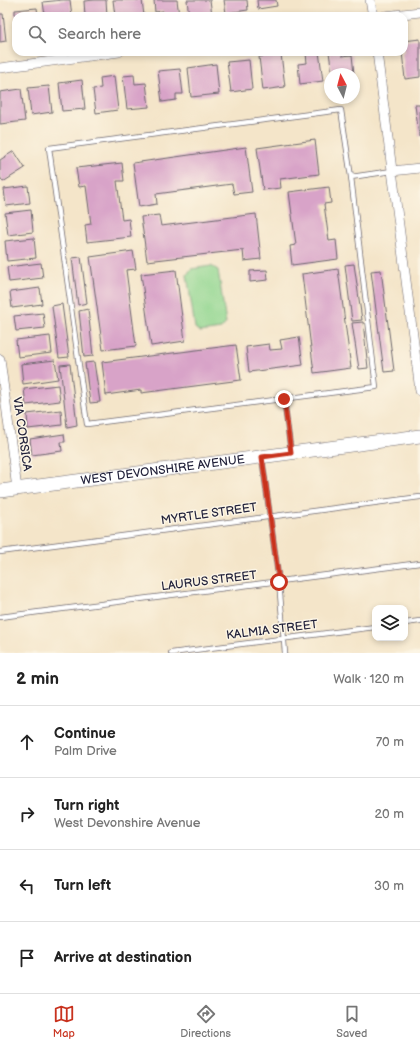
<!DOCTYPE html>
<html lang="en">
<head>
<meta charset="utf-8">
<style>
	body { margin:0; font-family:"Balsamiq Sans",sans-serif; background:#f2f2f2; color:#222 }
	.controls { position:absolute; right:12px; bottom:12px; display:grid; overflow:hidden; border-radius:8px; box-shadow:0 2px 6px #0003 }
	.controls button { width:36px; height:36px; display:grid; place-items:center; padding:0; border:0; border-bottom:1px solid #e0e0e0; background:#fff; color:#222; font:20px sans-serif }
	.compass { position:absolute; left:324px; top:68px; width:36px; height:36px; border-radius:50%; background:#fff; box-shadow:0 2px 6px #0003; rotate:353deg }
	.stop { position:absolute; width:12px; height:12px; margin:-9px; border:3px solid #c8321e; border-radius:50%; background:#fff }
	.stop.end { background:#c8321e; border-color:#fff; box-shadow:0 1px 4px #0008 }
	.list { margin:0; padding:0; list-style:none }
	h2 { display:flex; justify-content:space-between; align-items:center; height:52px; margin:0; padding:0 16px; font-size:17px }
	h2 small { font-size:13px; font-weight:400; color:#767676 }
	.list li { display:grid; grid-template-columns:26px 1fr auto; gap:12px; align-items:center; box-sizing:border-box; height:72px; padding:0 16px; border-top:1px solid #e0e0e0 }
	.list b { display:block; font-size:15px; white-space:nowrap }
	.list p { margin:0; font-size:13px; white-space:nowrap; color:#767676 }
	.list em { font-size:13px; font-style:normal; color:#767676 }
	.icon { flex:none; width:22px; height:22px; fill:none; stroke:currentColor; stroke-width:2; stroke-linecap:round; stroke-linejoin:round }
	.map { position:relative; flex:none; width:420px; height:653px; overflow:hidden }
	.search { position:absolute; background:#fff; box-shadow:0 2px 6px #0003; left:12px; right:12px; top:12px; height:44px; display:flex; align-items:center; gap:10px; box-sizing:border-box; padding:0 14px; border-radius:12px; color:#767676; font-size:15px }
	.sheet { height:340px; background:#fff }
	nav { display:flex; justify-content:space-around; align-items:center; box-sizing:border-box; height:56px; border-top:1px solid #e0e0e0; background:#fff; font-size:11px; color:#767676 }
	nav a { display:grid; justify-items:center; gap:2px }
	nav .on { color:#c8321e }
	.map>svg:first-child { display:block }
	.green { fill:#91d68f; stroke:#5a7c65 }
	.building { fill:#d8a3c8 }
	.lines { fill:none; stroke-linecap:round; stroke-linejoin:round }
	.lane-casing { stroke:#6c666d; stroke-width:6 }
	.street-casing { stroke:#6c666d; stroke-width:10 }
	.secondary-casing { stroke:#6c666d; stroke-width:14 }
	.lane { stroke:#fff; stroke-width:4.5 }
	.street { stroke:#fff; stroke-width:9 }
	.secondary { stroke:#fff; stroke-width:13 }
	.route { stroke:#c8321e; stroke-width:5 }
	.labels { text-anchor:middle; dominant-baseline:central; stroke-width:3; stroke-linejoin:round; paint-order:stroke }
	.street-label { font-size:12px; fill:#22223b; stroke:#fcf5e5 }
</style>
</head>
<body>
<div class="map">
<svg width="420" height="653" viewBox="0 0 420 653">
	<rect width="100%" height="100%" fill="#fcf5e5"/>
	<filter id="ink" filterUnits="userSpaceOnUse"><feTurbulence type="fractalNoise" baseFrequency=".025" numOctaves="2"/><feDisplacementMap in="SourceGraphic" scale="8" xChannelSelector="R" yChannelSelector="G"/><feConvolveMatrix kernelMatrix="1 2 1 2 8 2 1 2 1" color-interpolation-filters="sRGB"/></filter>
	<filter id="wash" filterUnits="userSpaceOnUse"><feTurbulence type="fractalNoise" baseFrequency=".012" numOctaves="4" result="noise"/><feDisplacementMap in="SourceGraphic" scale="16" xChannelSelector="R" yChannelSelector="G"/><feGaussianBlur stdDeviation="0.9" result="paint"/><feColorMatrix in="noise" values="0 0 0 0 0 0 0 0 0 0 0 0 0 0 0 0 0 1.4 0 .05"/><feComposite in="paint" operator="in"/></filter>
	<g filter="url(#wash)">
		<rect width="100%" height="100%" fill="#f4e5c9"/>
		<path class="green" d="M211,266L218,270L226,323L221,329L200,332L195,328L187,275L191,269Z"/>
		<g id="blocks">
			<path class="building" d="M63,0H70L72,16H45L43,2Z
				M95,0H106L107,16H85L84,1Z
				M113,0H142L144,16H115Z
				M154,0H177L179,16H164L163,11L155,12Z
				M187,0H210L212,15L189,16Z
				M224,0H247L248,10L226,13Z
				M257,0H276L277,6L258,9Z
				M37,8L38,16H15V10Z
				M0,14H3L6,41L0,42Z
				M420,39V77L405,79L402,52H404V41Z
				M319,52L323,81L300,84L298,64L307,63L306,53Z
				M329,52H342V56L352,55L354,74H332Z
				M281,54L285,87L263,90L259,57Z
				M249,60L252,89L231,92L227,62Z
				M216,64L219,94L191,97L188,68Z
				M180,69L183,94H176V100L162,102L158,71Z
				M134,75L135,84L146,83L149,107L127,109L123,76Z
				M114,76L118,110L96,113L93,89L101,88L100,78Z
				M82,80L85,109L62,111L59,83Z
				M49,86L52,112L31,115L28,88Z
				M21,89L25,121L0,124V92Z
				M415,105H420V136H419Z
				M315,140L319,174L280,179L281,188L263,190L257,148Z
				M246,147L252,192L234,194L232,184L156,194L157,204L139,207L133,163Z
				M14,151L25,168L3,182L0,177V160Z
				M122,163L124,181H117L122,220L129,219L131,237L87,242L85,225L91,224L86,186L79,187L76,168Z
				M28,186L30,203L6,206L4,189Z
				M329,187L331,203L324,204L329,241L336,240L338,259L292,265L290,246L296,245L289,192Z
				M31,210L33,232L8,235L5,213Z
				M256,214L261,259L244,261L243,250L147,261L141,217L159,215L161,226Z
				M34,238L36,258L7,261L5,241Z
				M133,251L136,269L126,270L136,346L103,350L90,257Z
				M81,257L87,303L78,305L72,258Z
				M41,263L43,278L9,282L7,267Z
				M354,264L362,320L352,321L345,265Z
				M338,269L351,368L314,373L302,274Z
				M176,270L185,341L151,346L141,274Z
				M267,270L268,280L250,282V271Z
				M381,270L394,371L384,372L371,271Z
				M40,288L42,304L12,308L10,292Z
				M62,304L69,357L59,358L52,306Z
				M88,309L93,356L84,357L79,311Z
				M43,313L45,328L16,331L14,316Z
				M363,322L368,368L359,369L352,323Z
				M50,336L52,353L18,357L16,340Z
				M299,337L303,365L249,372L246,347L269,344L270,350L282,349L280,340Z
				M236,345L241,380L141,393V390L106,395L102,362Z
				M55,360L58,379L23,384L21,364Z
				M94,362L100,402L90,403L85,363Z
				M70,364L77,425L67,427L60,365Z
				M58,385L60,401L26,405L24,389Z
				M61,410L62,425L28,429L27,414Z
				M64,434L65,442H61L62,451L32,455L30,439Z"/>
		</g>
	</g>
	<g filter="url(#ink)">
		<use href="#blocks" fill-opacity="0" stroke="#6c666d" stroke-width="1"/>
		<g class="lines">
			<g class="lane-casing">
				<path id="lane" d="M351,177L376,387L87,424L49,148L341,110L351,177L392,171
					M284,399L291,453
					M262,458L279,582L285,653
					M0,552L420,497
					M0,617L420,563
					M405,623L420,621
					M171,653L375,627"/>
			</g>
			<g class="street-casing">
				<path id="street" d="M370,0L373,16
					M385,16L420,12
					M377,52L420,391
					M0,68L119,52
					M392,171L420,168
					M0,359L17,489"/>
			</g>
			<g class="secondary-casing">
				<g id="secondary">
					<path id="s1" d="M0,491L420,436"/>
				</g>
			</g>
			<use href="#lane" class="lane"/>
			<use href="#street" class="street"/>
			<use href="#secondary" class="secondary"/>
		</g>
	</g>
	<g class="lines" filter="url(#ink)">
		<path class="route" d="M279,582L262,457L291,453L284,399"/>
	</g>
	<g class="labels">
		<g class="street-label">
			<text transform="translate(22 434) rotate(82)">VIA CORSICA</text>
			<text stroke="none"><textPath href="#s1" startOffset="164">WEST DEVONSHIRE AVENUE</textPath></text>
			<text transform="translate(209 514) rotate(-8)">MYRTLE STREET</text>
			<text transform="translate(209 581) rotate(-7)">LAURUS STREET</text>
			<text transform="translate(272 630) rotate(-7)">KALMIA STREET</text>
		</g>
	</g>
</svg>
<div class="controls">
<button><svg class="icon" aria-label="layers" viewBox="0 0 24 24"><path d="M12 4l9 5-9 5-9-5zM3 14l9 5 9-5"/></svg></button>
</div>
<svg class="compass" viewBox="-18 -18 36 36"><path d="M0-13l5 13h-10z" fill="#e53935"/><path d="M0 13l5-13h-10z" fill="#767676"/></svg>
<div class="stop" style="left:279px;top:582px"></div>
<div class="stop end" style="left:284px;top:399px"></div>
<div class="search"><svg class="icon" aria-label="search" viewBox="0 0 24 24"><circle cx="10" cy="10" r="6"/><path d="M15 15l6 6"/></svg>Search here</div>
</div>
<section class="sheet">
<h2>2 min<small>Walk · 120 m</small></h2>
<ul class="list">
<li><svg class="icon" aria-label="ahead" viewBox="0 0 24 24"><path d="M12 20V5M6 11l6-6 6 6"/></svg><div><b>Continue</b><p>Palm Drive</p></div><em>70 m</em></li>
<li><svg class="icon" aria-label="right" viewBox="0 0 24 24"><path d="M7 20v-9h11M14 6l5 5-5 5"/></svg><div><b>Turn right</b><p>West Devonshire Avenue</p></div><em>20 m</em></li>
<li><svg class="icon" aria-label="left" viewBox="0 0 24 24"><path d="M17 20v-9H6M10 6l-5 5 5 5"/></svg><div><b>Turn left</b></div><em>30 m</em></li>
<li><svg class="icon" aria-label="arrive" viewBox="0 0 24 24"><path d="M6 21V4h12l-3 4 3 4H6"/></svg><div><b>Arrive at destination</b></div></li>
</ul>
</section>
<nav>
<a class="on"><svg class="icon" aria-label="map" viewBox="0 0 24 24"><path d="M3 6l6-2 6 2 6-2v14l-6 2-6-2-6 2zM9 4v14M15 6v14"/></svg>Map</a>
<a><svg class="icon" aria-label="directions" viewBox="0 0 24 24"><path d="M12 3l9 9-9 9-9-9zM9 14v-3h6M13 9l2 2-2 2"/></svg>Directions</a>
<a><svg class="icon" aria-label="saved" viewBox="0 0 24 24"><path d="M7 4h10v16l-5-4-5 4z"/></svg>Saved</a>
</nav>
</body>
</html>
